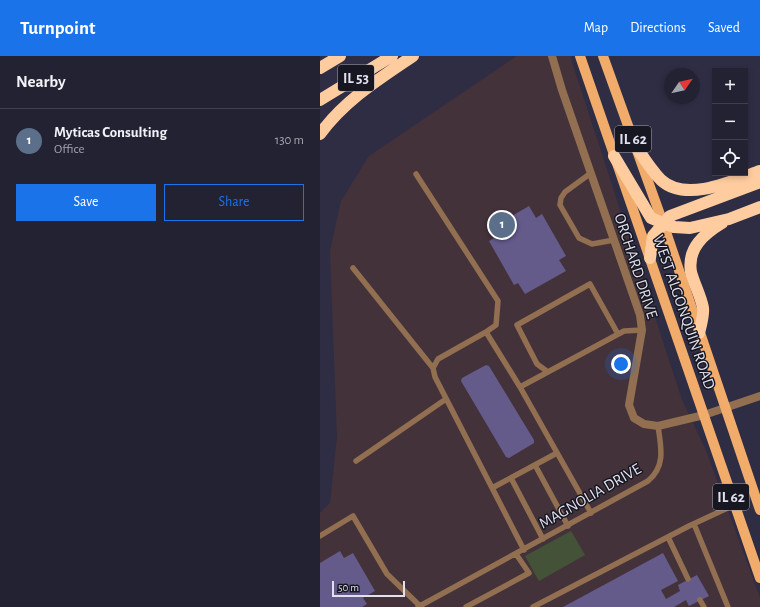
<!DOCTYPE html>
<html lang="en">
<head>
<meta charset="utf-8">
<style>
	body { margin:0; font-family:"Alegreya Sans",sans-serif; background:#2b2a3b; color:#f1f3f6 }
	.controls { position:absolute; right:12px; top:12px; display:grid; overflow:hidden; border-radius:0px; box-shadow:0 2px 6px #0003 }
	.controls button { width:36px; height:36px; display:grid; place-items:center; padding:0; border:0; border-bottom:1px solid #403f4e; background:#232233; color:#f1f3f6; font:20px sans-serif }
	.compass { position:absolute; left:344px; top:12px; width:36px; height:36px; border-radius:50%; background:#232233; box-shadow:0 2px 6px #0003; rotate:56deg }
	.scale { position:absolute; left:12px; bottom:10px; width:73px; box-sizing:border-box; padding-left:4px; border:2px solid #e0e0ef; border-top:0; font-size:11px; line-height:14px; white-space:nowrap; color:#e0e0ef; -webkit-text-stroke:3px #171721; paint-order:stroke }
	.you { position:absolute; left:301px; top:308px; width:14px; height:14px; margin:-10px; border:3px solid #fff; border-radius:50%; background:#1a73e8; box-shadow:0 0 0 6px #1a73e833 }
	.badge { display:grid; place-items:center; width:26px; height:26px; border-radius:50%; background:#1a73e8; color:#fff; font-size:13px; font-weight:700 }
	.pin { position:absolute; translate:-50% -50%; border:2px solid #fff; box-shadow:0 1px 4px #0006 }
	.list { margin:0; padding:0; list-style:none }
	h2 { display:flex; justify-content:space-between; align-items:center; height:52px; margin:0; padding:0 16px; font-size:17px }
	h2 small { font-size:13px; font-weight:400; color:#a3a4ac }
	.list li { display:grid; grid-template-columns:26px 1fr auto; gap:12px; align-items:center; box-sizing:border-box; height:64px; padding:0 16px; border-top:1px solid #403f4e }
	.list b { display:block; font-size:15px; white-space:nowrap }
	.list p { margin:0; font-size:13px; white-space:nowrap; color:#a3a4ac }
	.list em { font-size:13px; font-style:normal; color:#a3a4ac }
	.actions { display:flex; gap:8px; padding:12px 16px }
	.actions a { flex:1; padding:9px 0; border:1px solid #1a73e8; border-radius:0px; text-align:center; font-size:14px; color:#1a73e8 }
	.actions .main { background:#1a73e8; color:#fff }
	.icon { flex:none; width:22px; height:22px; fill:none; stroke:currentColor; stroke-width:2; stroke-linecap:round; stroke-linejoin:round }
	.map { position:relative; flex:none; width:440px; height:551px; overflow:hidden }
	header { display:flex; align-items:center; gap:24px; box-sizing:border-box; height:56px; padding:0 20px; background:#1a73e8; color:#fff }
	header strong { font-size:19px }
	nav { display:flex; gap:22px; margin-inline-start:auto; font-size:14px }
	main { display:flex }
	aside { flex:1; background:#232233 }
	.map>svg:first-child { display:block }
	.commercial { fill:#44323b }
	.green { fill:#445338 }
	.building { fill:#645b8b }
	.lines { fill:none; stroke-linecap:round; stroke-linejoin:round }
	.service { stroke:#916f50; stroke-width:5.5 }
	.minor { stroke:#916f50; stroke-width:8 }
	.tertiary { stroke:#916f50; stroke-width:8 }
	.primary { stroke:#f1ab6a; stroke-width:10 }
	.motorway { stroke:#ffcca0; stroke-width:12 }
	.labels { text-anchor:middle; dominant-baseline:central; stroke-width:3; stroke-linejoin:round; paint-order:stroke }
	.shield { fill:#171721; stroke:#a4a4b1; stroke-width:1 }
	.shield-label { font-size:15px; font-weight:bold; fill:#e0e0ef }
	.street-label { font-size:16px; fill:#e0e0ef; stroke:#171721 }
</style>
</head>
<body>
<header>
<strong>Turnpoint</strong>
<nav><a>Map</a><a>Directions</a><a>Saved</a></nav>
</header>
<main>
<aside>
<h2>Nearby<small></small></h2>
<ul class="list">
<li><span class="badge" style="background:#5c6f8a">1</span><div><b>Myticas Consulting</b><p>Office</p></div><em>130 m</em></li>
</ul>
<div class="actions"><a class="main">Save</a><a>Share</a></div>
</aside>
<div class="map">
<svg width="440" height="551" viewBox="0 0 440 551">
	<rect width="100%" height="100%" fill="#2f2d44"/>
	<path class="commercial" d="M197,0H250L362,344L385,392L440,542V551H0V457L10,447L17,381L10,195L21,145L49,100Z"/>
	<path class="green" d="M251,475L265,499L219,525L205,500Z"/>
	<path class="building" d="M209,150L216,162L222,158L246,200L239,204L246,215L205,238L198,227L194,229L169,185L176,181L171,172Z
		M166,309L169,310L214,384V387L189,402L186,401L141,325L142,322Z
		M20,495L24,502L33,497L55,535L43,542L47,548L42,551H0V507Z
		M343,497L358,525L341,534L346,543L360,535L358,529L377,519L389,540L369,550L366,544L354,551H243Z"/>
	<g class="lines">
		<path class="service" d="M271,117L245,136L241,142L240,149L259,182L272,188L294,184
			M96,118L178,245L176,269L166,276
			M33,212L113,312
			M228,316L217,308L197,269L270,228L298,278
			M200,331L166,276L118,303L113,312L115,321L204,494
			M36,405L126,343
			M215,409L248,470
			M191,422L223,483
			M172,432L237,397
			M271,457L200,331L304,275L322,274
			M374,468L408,551
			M0,480L33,460L67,518L100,550
			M348,481L368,523
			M380,544L384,551
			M98,551L328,425C346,410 341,391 338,370
			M146,551L209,517L196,498
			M213,551L369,470L414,449"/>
		<path class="minor" d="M232,0L242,34L320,259L322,274L309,349L314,362L324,368L338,370L384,359"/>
		<path class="tertiary" d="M384,359L440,340"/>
		<path class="primary" d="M260,0L440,522
			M283,0L343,167L440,454"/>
		<path class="motorway" d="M0,12L20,0
			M0,44L72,0
			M0,78C25,44 59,23 93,0
			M315,89C323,101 331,114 341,124C366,147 413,125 440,115
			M294,100L331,162L343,167L354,171L370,172L409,163L440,151
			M330,202L333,180L350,160L440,126
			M379,277C381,269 384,259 383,252C381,240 374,228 371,216C367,192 384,178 402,167"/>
	</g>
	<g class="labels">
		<g class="shield">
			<rect x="18" y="9" width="36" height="26" rx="3"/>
			<rect x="295" y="70" width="36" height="26" rx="3"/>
			<rect x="393" y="428" width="36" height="26" rx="3"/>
		</g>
		<g class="shield-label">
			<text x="36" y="22">IL 53</text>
			<text x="313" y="83">IL 62</text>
			<text x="411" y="441">IL 62</text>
		</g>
		<g class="street-label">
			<text transform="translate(316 210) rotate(72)">ORCHARD DRIVE</text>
			<text transform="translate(364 256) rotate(71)">WEST ALGONQUIN ROAD</text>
			<text transform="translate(270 440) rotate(-30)">MAGNOLIA DRIVE</text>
		</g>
	</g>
</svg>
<div class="controls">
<button>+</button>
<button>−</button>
<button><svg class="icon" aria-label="locate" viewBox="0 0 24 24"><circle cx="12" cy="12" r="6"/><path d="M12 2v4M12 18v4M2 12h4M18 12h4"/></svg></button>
</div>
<svg class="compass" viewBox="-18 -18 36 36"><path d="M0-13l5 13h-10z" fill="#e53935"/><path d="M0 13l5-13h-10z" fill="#a3a4ac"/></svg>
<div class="scale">50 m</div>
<div class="you"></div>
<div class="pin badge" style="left:182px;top:169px;background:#5c6f8a">1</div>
</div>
</main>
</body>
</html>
